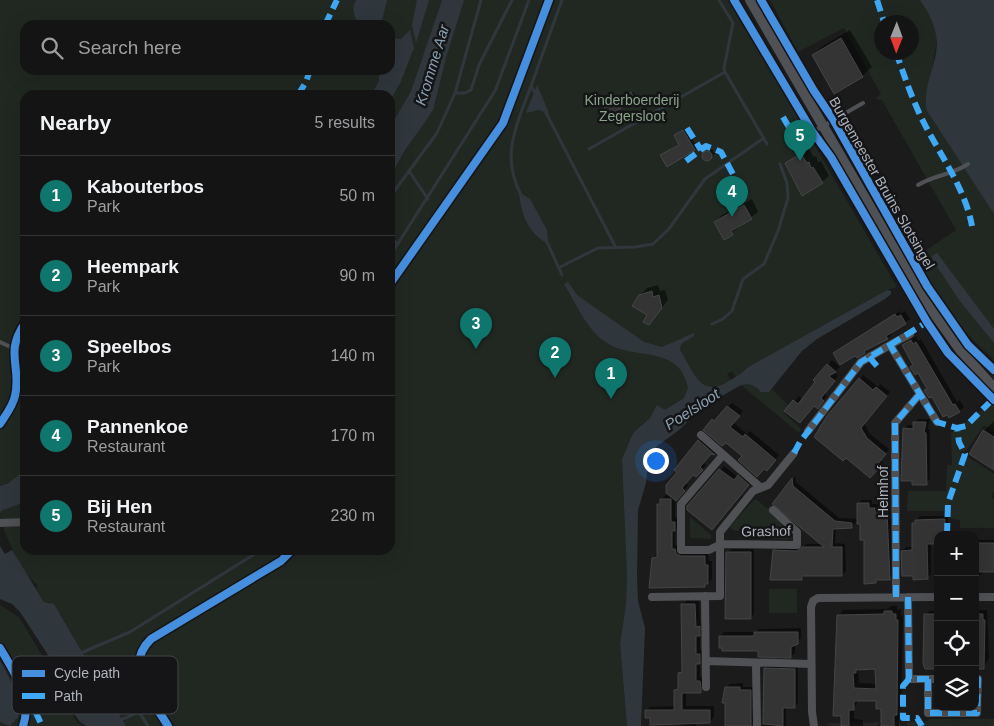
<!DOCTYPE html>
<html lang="en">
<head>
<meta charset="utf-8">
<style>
	body { margin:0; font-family:Helvetica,sans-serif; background:#1d1d1d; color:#f1f3f6 }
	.controls { position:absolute; right:15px; bottom:15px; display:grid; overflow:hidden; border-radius:10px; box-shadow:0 5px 20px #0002 }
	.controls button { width:45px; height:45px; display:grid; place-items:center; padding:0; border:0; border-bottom:1px solid #333334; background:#141414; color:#f1f3f6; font:25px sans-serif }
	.compass { position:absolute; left:874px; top:15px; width:45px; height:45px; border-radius:50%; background:#141414; box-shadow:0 5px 20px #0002; rotate:181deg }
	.you { position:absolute; left:655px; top:460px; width:18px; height:18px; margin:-12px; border:4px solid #fff; border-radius:50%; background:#1a73e8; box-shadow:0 0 0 8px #1a73e833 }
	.badge { display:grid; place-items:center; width:32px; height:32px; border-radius:50%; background:#0f766e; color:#fff; font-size:16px; font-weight:700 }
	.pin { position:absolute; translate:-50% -41px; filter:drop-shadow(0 1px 2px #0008) }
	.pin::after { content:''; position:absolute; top:26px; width:18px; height:15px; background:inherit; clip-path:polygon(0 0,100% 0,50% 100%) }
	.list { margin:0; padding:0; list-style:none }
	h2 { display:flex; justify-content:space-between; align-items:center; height:65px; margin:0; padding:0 20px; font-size:21px }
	h2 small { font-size:16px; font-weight:400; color:#9d9ea0 }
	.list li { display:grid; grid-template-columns:32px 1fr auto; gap:15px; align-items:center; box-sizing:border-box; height:80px; padding:0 20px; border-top:1px solid #333334 }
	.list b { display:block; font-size:19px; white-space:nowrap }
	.list p { margin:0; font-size:16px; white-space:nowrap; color:#9d9ea0 }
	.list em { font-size:16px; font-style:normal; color:#9d9ea0 }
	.icon { flex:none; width:28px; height:28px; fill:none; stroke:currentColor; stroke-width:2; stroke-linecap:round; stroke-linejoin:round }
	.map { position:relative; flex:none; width:994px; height:726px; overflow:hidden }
	.search { position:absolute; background:#141414; box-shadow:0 5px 20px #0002; left:20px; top:20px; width:375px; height:55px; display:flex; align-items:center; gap:12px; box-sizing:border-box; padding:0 18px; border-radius:15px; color:#9d9ea0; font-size:19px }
	.panel { position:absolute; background:#141414; box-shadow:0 5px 20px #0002; left:20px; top:90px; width:375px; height:465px; border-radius:15px }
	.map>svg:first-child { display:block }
	.built { fill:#252527 }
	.green { fill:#212822; fill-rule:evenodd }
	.water { fill:#2f373d }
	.shadow { fill:#0007; fill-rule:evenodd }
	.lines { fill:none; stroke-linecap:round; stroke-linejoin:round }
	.stream { stroke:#2f373d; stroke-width:3 }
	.building { fill:#343435; stroke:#444547; fill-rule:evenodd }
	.service { stroke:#505154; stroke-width:4 }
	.minor { stroke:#505154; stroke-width:8 }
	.tertiary { stroke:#505154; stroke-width:10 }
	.quiet { stroke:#3fa9f5; stroke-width:6; stroke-dasharray:12 6; stroke-linecap:butt }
	.cycleway-casing { stroke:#151517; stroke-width:11 }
	.cycleway { stroke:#468fdf; stroke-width:8 }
	.labels { text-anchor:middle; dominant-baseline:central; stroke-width:5; stroke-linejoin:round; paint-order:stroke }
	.park-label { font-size:14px; fill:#87a487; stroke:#151517 }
	.street-label { font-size:14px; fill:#aeb3bb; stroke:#151517 }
	.water-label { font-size:15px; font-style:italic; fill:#89a1b2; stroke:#151517 }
	.key { fill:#151517; stroke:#434448; stroke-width:1 }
	.key-label { font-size:14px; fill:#aeb3bb }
</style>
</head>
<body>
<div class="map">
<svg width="994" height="726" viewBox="0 0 994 726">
	<rect width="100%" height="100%" fill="#1b1b1b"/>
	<path class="built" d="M900,722V726H828V723Z"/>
	<path class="green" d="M0,0H442L411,91L390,127V95H25V478L0,486ZM25,25H390V70H25Z
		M463,0H730L897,287L887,290L748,367L736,377L732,371L727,374L731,380L719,387L708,388L650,418L633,433L622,459L627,577L626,604L620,644L627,726H126L61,615L49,602H44L36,588L38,586L21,569L0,521L1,511L25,502V550H390V176C426,124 446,61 463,0Z
		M770,0H920L934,23L937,36L927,111L994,214V360L934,302L909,264L919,255L956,230L882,100L875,99L881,94L844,28L798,52ZM882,22H912V52H882Z
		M841,125L908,243L902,248L833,130Z
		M964,343L994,372V379Z
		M747,383L769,392L772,389L789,406L784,413L801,429L799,433L741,385Z
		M994,401V431L984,425L967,450L961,452L960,459L962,453L994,474V491L991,496L994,499V528H960V520L951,519V511H907L908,491H946L947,465H952L951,433Z
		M754,500H757L792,529V539H773L772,531H735L729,527Z
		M690,517L711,535V539L690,538Z
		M769,589H797V613H769Z
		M0,605L19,617L49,667L47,674L77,722L84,726H0Z
		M930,719H994V726H907V722H923Z"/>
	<path class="water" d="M356,0H387L381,25H360C354,17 351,10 356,0Z
		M417,0H429L416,43L412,25Z
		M442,0H464L446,58L433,110L406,149L390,177V127L411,91Z
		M920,0H994V214L927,111C921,84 941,61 936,35C934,22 927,11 920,0Z
		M410,30L414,48L401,81L390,101V95H371L379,81V70H390V38L401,39Z
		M537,85L549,113L538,110L526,113Z
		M519,192L530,199L547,230L548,244C528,233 521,214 519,192Z
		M937,253L994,329V343L959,300L934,262L932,256Z
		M568,282L577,295L644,342L662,347L694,333V336L681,344L680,350C693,370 700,400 729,381C736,377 742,373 748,367L887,290L891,291V294L885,299L817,339L802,351L769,392H761C755,385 749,383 741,385L708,404L692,417L679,430L656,447L648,464L646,483L638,510L637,577L638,601L645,628L641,726H627L620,644L626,604L627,577L622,459L633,433L650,418L657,405L665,410L684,398L688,388C680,344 635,361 607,343C587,331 576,303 564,284Z
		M25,470V502L1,511L0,515V486L9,483Z
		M0,546L5,554L12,550L44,602L54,604L126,726H86L80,722L64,699L63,678L20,612L12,604L0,599Z
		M0,661C10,677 20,698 18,717L10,726L0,722Z"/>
	<path class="shadow" d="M850,30L872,67L862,76L835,92L813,55L823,46Z
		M633,92L636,97L635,99L609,113L608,106Z
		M686,128L697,147L695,150L665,153L680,144L675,135Z
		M808,148L814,157L816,156L818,162L821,161L829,176L822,182L787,163Z
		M712,149L715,154L705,160L702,155Z
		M752,199L758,212L724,239L715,222L722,215Z
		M658,285L660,291L665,290L668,300L649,324L648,314L640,295L647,288Z
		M900,311L901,314L905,311L910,319L891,332L892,334L888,338L880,343L879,341L857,356L856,354L834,353Z
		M916,336L918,341L921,339L957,402L960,400L964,407L959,411L947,413L928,388L903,345Z
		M832,360L840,367L834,372L838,376L824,393L827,396L822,403L786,411L799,396L803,400L817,382L814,380Z
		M863,375L878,387L880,384L890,392L864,423L870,434L889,449L880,460L883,463L874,473L846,457L860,379Z
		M732,403L743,411L734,423L747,434L750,431L779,455L770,466L744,456L726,441L705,430Z
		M918,419H930L928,429H930V479L926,483L904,429L908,425H914Z
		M994,421V468L984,431Z
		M703,437L719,450L715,454L711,452L703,462L706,465L701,471L694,473L686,483L688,486L675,499V518H679V526L675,530V545L708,552L709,561H712V579L705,586L653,558L657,554L658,504L666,495H671L679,472L675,470Z
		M724,466L738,477L742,472L752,480L715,525L688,507Z
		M796,476V482L839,518L858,519V503L862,500H872V504H878V508L890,507L894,574L890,578L879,579L876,582L861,522L858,520L852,527H836L835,543L845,544L846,571L842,575H805L802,579L774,551L778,547H802L807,544H822L773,503Z
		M920,516H948V535H938L931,543V574L927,578L903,551L906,547H914L913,524Z
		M975,540H994V571H984L981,575H975Z
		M731,549H754V614L751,618L727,553Z
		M34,550H45L37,555Z
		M687,600H699L700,623H704V631L700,634V650H704V658L700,662V677H704L705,687L700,691L686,692V706H714V717L710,722L696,723V726L651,724V717L646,711L650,707L675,706V690L679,686V673L683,670L682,605Z
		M891,606H897V610L901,609V616L903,615L901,708L899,711V726H842L838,616L843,610L888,609ZM877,668V684L859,683L858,669ZM859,699L877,700L882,708V720L878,726H863V720L854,719V708Z
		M975,610H987L989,658L983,668H975Z
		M929,611H938V668H926L924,620Z
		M801,628V638L795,644V653L791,657L759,650L720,637L724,632H756L759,629Z
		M769,665L798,666V703L794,707H786V726H763L765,669Z
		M743,683V687H754L755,722L751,726H727L726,688L730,684Z"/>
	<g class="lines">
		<path class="stream" d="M719,0L733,23L724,68L725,72L767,144
			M531,86L562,0
			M455,93H465L471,90L479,65L512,0
			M544,109L615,246
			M589,149L725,72
			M409,171L428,199
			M521,195C500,155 517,124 531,86L536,95
			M390,197L437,133L455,93L481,0
			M390,238L398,244
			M547,242L562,275
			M390,256L495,91L529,0
			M560,267L598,248L635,247L653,244L668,230L705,179L764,138
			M712,324L723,319L732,311L743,279L764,264L778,231L788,198L787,183L780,164
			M83,652L130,632L261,550
			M123,719L139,712L148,726"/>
	</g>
	<path class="building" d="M841,38L863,77L834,94L812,55Z
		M631,92L635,100L609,115L604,107Z
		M683,130L695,150L667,167L660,155L679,145L674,135Z
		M702 156a5 5 0 1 1 10 0a5 5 0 1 1-10 0Z
		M801,154L807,163L809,162L811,168L813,167L823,183L802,196L785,163Z
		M744,205L752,219L731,231L733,235L724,240L714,222Z
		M652,291L653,297L659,295L662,308L649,325L643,322L647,315L632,306L639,295Z
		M895,314L897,317L901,315L906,324L886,336L888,339L864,351L865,353L857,358L855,356L840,365L833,353Z
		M911,340L913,344L916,342L953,405L955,404L960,412L949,418L947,415L943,417L932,397L929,398L924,390L927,389L918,373L915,375L910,367L913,365L902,345Z
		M827,364L836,372L829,376L835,381L821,398L824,401L818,409L814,406L800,423L784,411L793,400L798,404L815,382L813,380Z
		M859,378L873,390L876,387L887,396L861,428L867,438L886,454L877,465L880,467L870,478L846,458L843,461L814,437L827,416Z
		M727,406L740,416L730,427L743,437L745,434L776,460L767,471L764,469L757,477L738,460L742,456L726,443L722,446L703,430L712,419L714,421Z
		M913,422H926L924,432L926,433L927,485H912V481H901L903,428L913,429Z
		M983,430L994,437V470L969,454Z
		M698,440L715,455L711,454L700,467L703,470L696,477L693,475L682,488L685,491L676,501L666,493V485L677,472L674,470Z
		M719,469L734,480L738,475L749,485L712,530L687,510V506Z
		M792,478L793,486L835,521L852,523V528L833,529L832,547H842V576H802V580H770L773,550L797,551L802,547H824L772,504Z
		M660,499H671V522H675V531H672V549H675L676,554L681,556H705V565H708V584H705V587L649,588L652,558L657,557V504H660Z
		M857,503H869V508H875V511H887L890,580H876V583L864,584V540H860V524H857Z
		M945,519V535H938V544H927L928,579L913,580V576H902L901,551L912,550V523H915V520Z
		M975,543H994V572H975Z
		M726,552H751V619H725Z
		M681,604H695L696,627L700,626V636H696V654H700V664H696V681H700L701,688V693H682V710H710V723L650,725V718H645V710H674V690L678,689V673L682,672Z
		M884,611H892V614H896V620H898L897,715H894V726H881V709H876V701H854V710H849V726H841V716H833L837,615L884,614ZM875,669L876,689L854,688L853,673H856V670Z
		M924,614H938V669H925L923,663Z
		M975,614H983V620H985L984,669H975Z
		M754,632H798V644L791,647V658L758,657V651H722V648H719V636H754Z
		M764,668L795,669V708H783V726L763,724Z
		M725,687H740V690H751V726H725V703H722Z"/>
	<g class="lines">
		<path class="service" d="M797,141L863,103
			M918,185C934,175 952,175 968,164
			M900,255L922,242
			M0,342L13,348"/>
		<path class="minor" d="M890,345L910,334
			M808,431L861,362L890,345L937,422
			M701,435L760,487
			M723,455L681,504V550H709L721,544L797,545V532L773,510
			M0,523L25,522
			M705,596L706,687
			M652,597L720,596V532L753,491L768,485L794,453
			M896,597L895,423L919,395
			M908,597L909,679H938
			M975,597H994
			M706,661L811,664
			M756,664L757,726
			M928,679V713H977L978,679H975
			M814,726L812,712L811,607L813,601L818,598L938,597"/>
		<path class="tertiary" d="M750,0L923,298L961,351L994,388"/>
		<path class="quiet" d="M877,0L884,22
			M325,25L337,0
			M896,52C904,75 912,99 923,121C940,155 965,188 972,226
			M298,95L306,82L310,70
			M783,117L797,141
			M687,128L701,150
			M686,161L706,146L721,152L734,176
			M890,345L927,322
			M869,357L877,366
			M794,453L800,442L861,362L890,345L937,422L957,428
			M947,535L948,503L965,454L959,442L957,428L966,426L994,398
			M896,597L895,423L919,395
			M908,597L909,679H938
			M909,679L903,686V718H917L922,726
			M928,679V713H977L978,679H975
			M28,695L42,726"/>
		<g class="cycleway-casing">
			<path id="cycleway" d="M734,0L812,131L831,157L927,322L948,353L994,400
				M761,0L814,91L833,119L927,286L968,345L994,370
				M390,284L503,123L549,0
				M0,424C5,416 13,406 15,396C22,367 4,353 25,323
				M0,648C14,672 33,698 23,726
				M168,726C152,699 122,667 151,639L281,561L292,550"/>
		</g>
		<use href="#cycleway" class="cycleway"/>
	</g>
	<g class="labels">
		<g class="park-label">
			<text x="632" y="100">Kinderboerderij<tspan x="632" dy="16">Zegersloot</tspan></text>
		</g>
		<g class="street-label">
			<text transform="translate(882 183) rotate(60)">Burgemeester Bruins Slotsingel</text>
			<text transform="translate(883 492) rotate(-90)">Helmhof</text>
			<text transform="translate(766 531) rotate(-1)">Grashof</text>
		</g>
		<g class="water-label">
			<text transform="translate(432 65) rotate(-73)">Kromme Aar</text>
			<text transform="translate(692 409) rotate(-33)">Poelsloot</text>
		</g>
	</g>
	<rect x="12" y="656" width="166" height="58" rx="8" class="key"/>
	<rect x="22" y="670" width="23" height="7" fill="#468fdf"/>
	<rect x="22" y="693" width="23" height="6" fill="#3fa9f5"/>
	<g class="key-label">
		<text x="54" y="678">Cycle path</text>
		<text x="54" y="701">Path</text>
	</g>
</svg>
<div class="controls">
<button>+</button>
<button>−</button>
<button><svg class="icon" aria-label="locate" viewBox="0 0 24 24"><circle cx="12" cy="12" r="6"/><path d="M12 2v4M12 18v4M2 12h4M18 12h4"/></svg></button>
<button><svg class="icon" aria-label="layers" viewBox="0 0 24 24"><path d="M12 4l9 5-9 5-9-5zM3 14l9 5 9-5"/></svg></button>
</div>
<svg class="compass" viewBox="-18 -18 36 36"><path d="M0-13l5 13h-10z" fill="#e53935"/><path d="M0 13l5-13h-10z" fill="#9d9ea0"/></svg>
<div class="you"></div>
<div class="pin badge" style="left:611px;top:399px">1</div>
<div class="pin badge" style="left:555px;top:378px">2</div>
<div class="pin badge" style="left:476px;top:349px">3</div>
<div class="pin badge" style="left:732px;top:217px">4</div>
<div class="pin badge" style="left:800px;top:161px">5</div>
<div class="search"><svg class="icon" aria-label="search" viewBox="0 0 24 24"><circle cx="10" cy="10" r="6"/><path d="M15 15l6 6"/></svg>Search here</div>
<section class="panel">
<h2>Nearby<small>5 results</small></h2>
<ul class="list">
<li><span class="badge">1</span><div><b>Kabouterbos</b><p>Park</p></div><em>50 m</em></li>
<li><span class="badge">2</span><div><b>Heempark</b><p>Park</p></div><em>90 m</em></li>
<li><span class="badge">3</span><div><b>Speelbos</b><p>Park</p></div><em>140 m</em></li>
<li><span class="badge">4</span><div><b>Pannenkoe</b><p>Restaurant</p></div><em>170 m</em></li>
<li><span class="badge">5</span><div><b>Bij Hen</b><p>Restaurant</p></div><em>230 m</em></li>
</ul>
</section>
</div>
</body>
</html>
